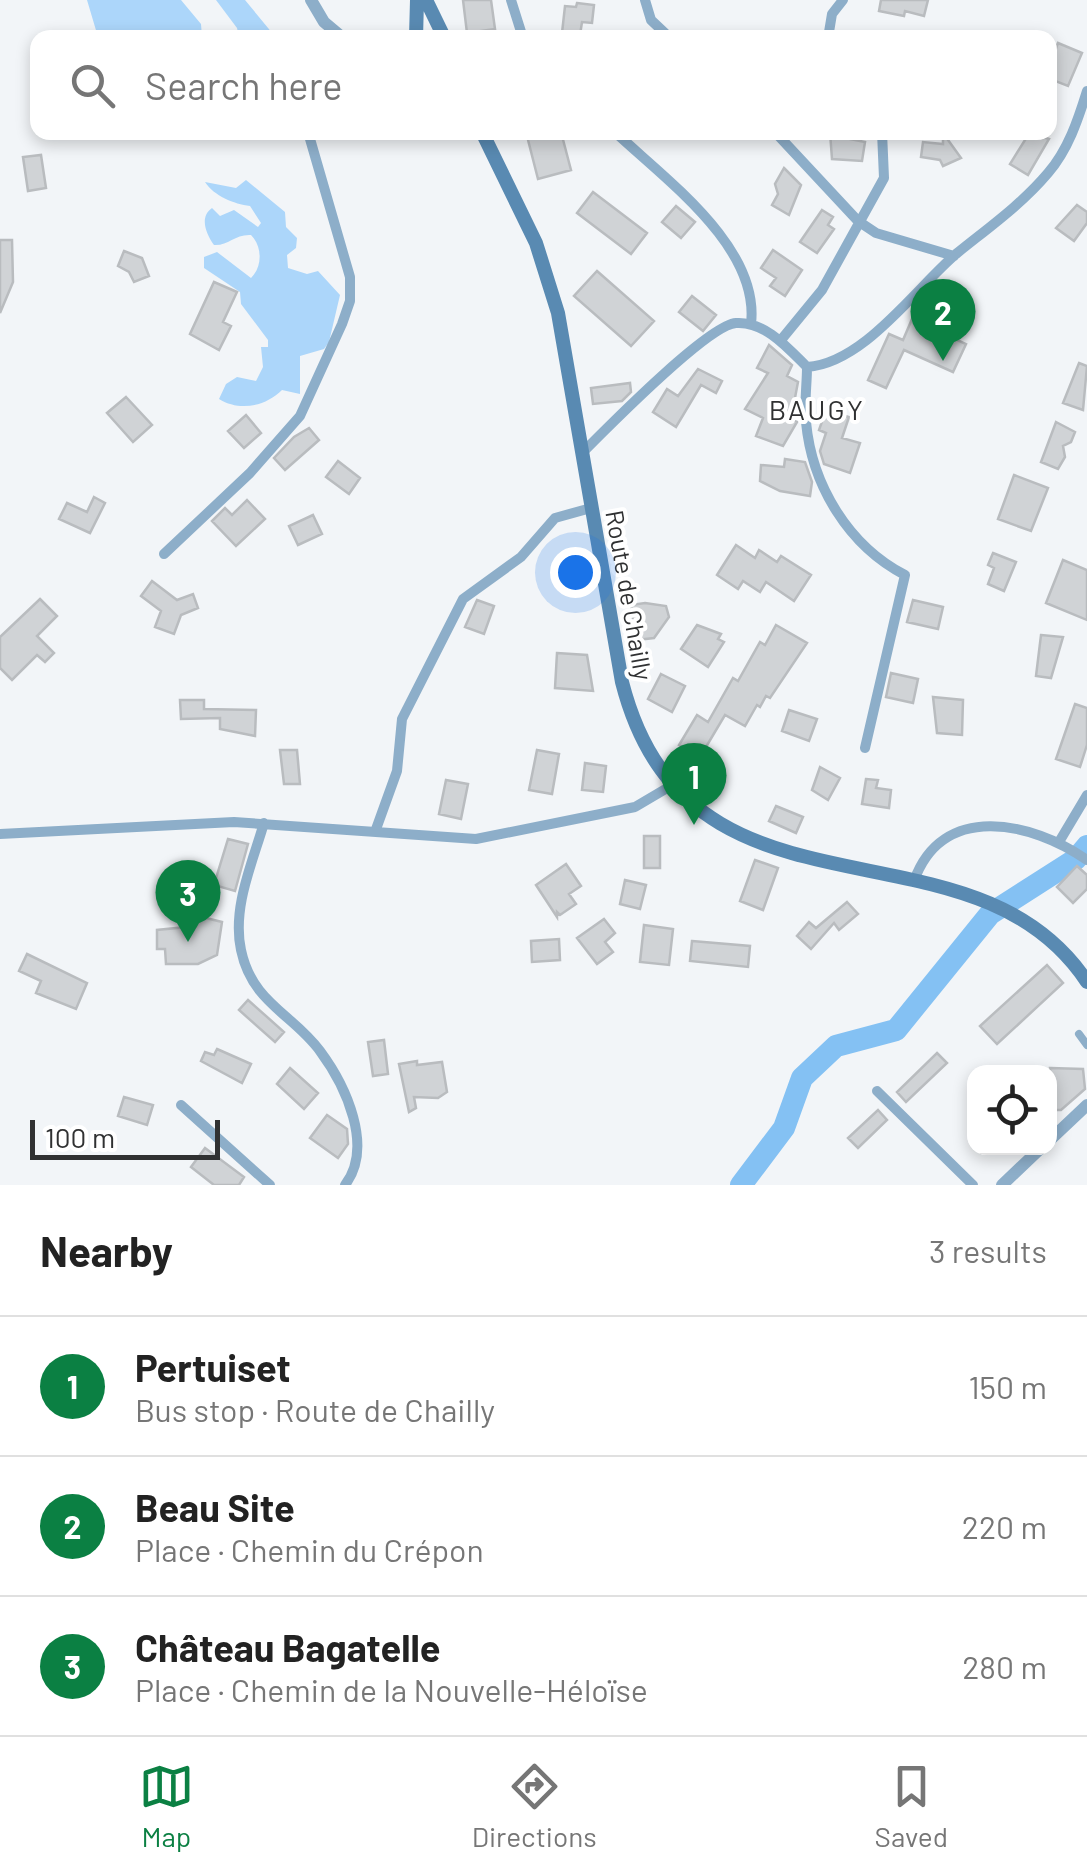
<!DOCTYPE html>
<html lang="en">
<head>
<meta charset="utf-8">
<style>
	body { margin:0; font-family:Barlow,sans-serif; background:#f2f2f2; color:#222 }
	.controls { position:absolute; right:30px; bottom:30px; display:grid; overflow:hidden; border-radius:20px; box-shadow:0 5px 15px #0003 }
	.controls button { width:90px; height:90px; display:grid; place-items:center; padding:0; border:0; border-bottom:2px solid #e0e0e0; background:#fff; color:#222; font:50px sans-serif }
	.scale { position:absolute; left:30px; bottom:25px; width:190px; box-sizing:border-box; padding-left:10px; border:5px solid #303132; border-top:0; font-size:28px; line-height:35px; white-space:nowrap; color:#303132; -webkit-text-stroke:8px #fff; paint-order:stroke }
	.you { position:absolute; left:575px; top:572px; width:35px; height:35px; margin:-25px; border:8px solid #fff; border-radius:50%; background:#1a73e8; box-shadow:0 0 0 15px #1a73e833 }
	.badge { display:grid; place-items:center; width:65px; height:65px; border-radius:50%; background:#0b8043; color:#fff; font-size:32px; font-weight:700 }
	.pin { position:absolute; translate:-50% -82px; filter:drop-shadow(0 2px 5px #0008) }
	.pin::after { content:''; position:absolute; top:52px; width:35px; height:30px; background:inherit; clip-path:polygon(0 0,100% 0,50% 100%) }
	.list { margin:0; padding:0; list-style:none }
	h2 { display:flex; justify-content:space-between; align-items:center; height:130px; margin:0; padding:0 40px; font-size:42px }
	h2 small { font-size:32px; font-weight:400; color:#767676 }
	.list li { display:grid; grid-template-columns:65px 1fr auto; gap:30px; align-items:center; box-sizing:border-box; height:140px; padding:0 40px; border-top:2px solid #e0e0e0 }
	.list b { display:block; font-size:38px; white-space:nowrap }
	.list p { margin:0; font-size:32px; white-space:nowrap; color:#767676 }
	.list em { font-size:32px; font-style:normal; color:#767676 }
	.icon { flex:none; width:55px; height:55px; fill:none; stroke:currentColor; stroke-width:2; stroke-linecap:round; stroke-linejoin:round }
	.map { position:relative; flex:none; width:1087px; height:1185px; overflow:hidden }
	.search { position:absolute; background:#fff; box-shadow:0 5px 15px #0003; left:30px; right:30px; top:30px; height:110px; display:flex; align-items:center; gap:25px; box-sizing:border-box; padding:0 35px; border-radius:20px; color:#767676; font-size:38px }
	.sheet { height:550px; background:#fff }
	nav { display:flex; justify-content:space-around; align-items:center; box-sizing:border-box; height:140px; border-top:2px solid #e0e0e0; background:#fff; font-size:28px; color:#767676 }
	nav a { display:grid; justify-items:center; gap:5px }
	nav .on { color:#0b8043 }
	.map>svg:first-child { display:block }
	.green { fill:#acd6fa }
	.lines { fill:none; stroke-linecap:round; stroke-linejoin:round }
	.river { stroke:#84c1f3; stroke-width:22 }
	.building { fill:#d0d3d6; stroke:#b9bcbf; stroke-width:2.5 }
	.pedestrian { stroke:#8daec9; stroke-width:8 }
	.minor { stroke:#8daec9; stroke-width:10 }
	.tertiary { stroke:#8daec9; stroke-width:12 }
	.secondary { stroke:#598ab2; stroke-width:14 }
	.labels { text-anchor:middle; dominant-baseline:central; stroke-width:8; stroke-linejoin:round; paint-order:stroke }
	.street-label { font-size:25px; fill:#303132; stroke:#fff }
	.neighbourhood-label { font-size:28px; letter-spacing:2.5px; fill:#303132; stroke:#fff }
</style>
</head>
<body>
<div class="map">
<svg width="1087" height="1185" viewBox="0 0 1087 1185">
	<rect width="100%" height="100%" fill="#f2f5f8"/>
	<path class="green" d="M87,0H181L201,24L202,37H98Z
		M216,0H245L273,34L239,37L237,28Z
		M246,180L285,212L286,227L297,238L296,248L287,255L288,268L307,274L318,271L340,295L329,342L324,349L300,356V394L282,390C266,406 240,412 219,399L226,384L237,377L256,381L263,367L261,347H268V340L241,304L240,292L204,268V257L217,252L251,278C263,266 262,246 251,235C235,234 228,246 214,245C206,234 199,217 212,208L220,216L234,210L258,227L261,223L250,206C234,204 214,196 205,182L236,188Z"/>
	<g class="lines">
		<path class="river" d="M741,1185L784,1128L802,1078L836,1046L896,1030L990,914L1076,859L1087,846"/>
	</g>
	<path class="building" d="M463,0H491L495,29L467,33Z
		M881,0H928L924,16L905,11L904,16L879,11Z
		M577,3L594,5L592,23L582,22L580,35L562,33L565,6L576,7Z
		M1058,43L1082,53L1068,86L1050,79V64Z
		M526,132H561L571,170L538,179Z
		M830,132H846L845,138L865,142L862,161L832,159Z
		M1030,132L1049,139L1028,175L1010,164Z
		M943,133L961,158L943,166L940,160L921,157L923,142L943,144Z
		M41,155L46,188L28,191L23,157Z
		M784,168L801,185L789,215L772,205L778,194L775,184Z
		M593,192L647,233L631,254L577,213Z
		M1077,205L1087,212V223L1074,241L1056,228Z
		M676,206L695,222L681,238L662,222Z
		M822,210L833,217L828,225L834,229L817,253L800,242Z
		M0,240H12L13,282L0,313Z
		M773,250L802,270L785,296L770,286L776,278L761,268Z
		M124,251L142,258L149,276L134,282L129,272L118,266Z
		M597,271L654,321L631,346L574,296Z
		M214,282L237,292L223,322L231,326L219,350L190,334Z
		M692,296L716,315L703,331L679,312Z
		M912,319L966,344L953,372L904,350L886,388L868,380L889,334L903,340Z
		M769,345L792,365L787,376L798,382L791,419L797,422L783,446L756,436L763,418L745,409L768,373L757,368Z
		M1079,363L1087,366L1083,410L1063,403Z
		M698,369L722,381L716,393L701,385L676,427L653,412L667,389L678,396Z
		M630,383L631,392L622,401L593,404L591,388Z
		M126,397L152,425L133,442L107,413Z
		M826,410L849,417L842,438L860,443L850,473L824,464L820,451L826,433L819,430Z
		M246,415L261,433L244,448L228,431Z
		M1056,422L1075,432L1071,442L1063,446L1065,457L1058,469L1041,462Z
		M309,428L319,440L285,470L274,458L294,437Z
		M785,459L805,462L812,482L810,496L780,491L760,481L761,465L784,467Z
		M338,461L360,478L349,494L326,477Z
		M1014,475L1048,488L1031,531L998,519Z
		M94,497L105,503L90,533L59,519L67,503L87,512Z
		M247,500L265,519L236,546L212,521L225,508L232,515Z
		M313,515L322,534L298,545L289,526Z
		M736,545L755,558L759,550L777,562L781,556L811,575L794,601L766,582L760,592L743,581L738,589L717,575Z
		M993,553L1016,562L1004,591L988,584L994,568L988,565Z
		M1063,560L1087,570V620L1046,603Z
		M152,581L177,600L193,594L198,608L181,615L174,634L155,627L161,611L141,596Z
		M40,599L57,616L37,636L54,653L45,662L37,655L12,680L0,668V637Z
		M477,600L494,606L484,634L465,627Z
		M913,600L943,607L938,629L907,622Z
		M645,603L666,606L669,617L654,638L636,640L631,605Z
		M697,625L721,634L718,639L724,642L708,667L681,649Z
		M776,625L807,643L770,698L766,696L760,707L757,705L745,726L725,715L700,757L679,745L697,715L708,722L733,678L738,681L760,642L765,645Z
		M1041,635L1063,637L1051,678L1036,676Z
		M557,653L587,655L593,691L555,688Z
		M891,673L918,679L913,703L886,697Z
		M661,674L685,686L672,712L648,699Z
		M933,697L963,700L962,735L937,733Z
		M180,700H204V709L256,710L255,736L220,729V718L181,719Z
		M1075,704L1087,708V745L1080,767L1056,759Z
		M789,710L817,719L809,741L782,731Z
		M280,750H297L300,784H284Z
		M537,750L559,754L552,794L529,790Z
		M585,763L606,766L603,792L582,790Z
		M820,767L840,778L828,800L812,790Z
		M866,779L878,780L876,788L891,790L889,808L862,804Z
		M446,780L468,784L461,819L439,814Z
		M776,806L803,817L796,833L769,821Z
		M644,836H660V868H644Z
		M228,839L248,844L235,891L214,885Z
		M755,860L778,868L763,910L740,901Z
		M566,864L581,886L569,894L576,904L560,915L557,912V917L536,885Z
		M1077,866L1087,875V889L1073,903L1057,887Z
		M625,880L646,885L640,909L620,904Z
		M847,902L858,914L839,930L834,923L811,949L797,936L809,922L816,928Z
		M198,916L222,922L217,955L198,964H166L165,949H157V930L196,926Z
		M604,919L615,933L605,942L613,952L597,964L577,938Z
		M644,925L673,929L669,965L640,962Z
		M559,939L560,960L532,962L531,941Z
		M692,941L750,946L748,967L690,961Z
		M27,954L87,983L76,1009L36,993L41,981L19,971Z
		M1047,965L1063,983L997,1044L980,1026Z
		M248,1000L284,1032L275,1042L239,1010Z
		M384,1040L388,1074L373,1076L368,1042Z
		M217,1049L251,1064L242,1083L201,1061L205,1052L214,1055Z
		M937,1053L947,1063L906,1102L897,1092Z
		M417,1061V1065L442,1062L447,1092L438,1098L414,1097L416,1108L409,1112L399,1064Z
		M290,1068L318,1093L304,1109L277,1084Z
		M1050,1068L1083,1069L1085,1089L1061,1110H1053Z
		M124,1097L153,1105L147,1125L118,1116Z
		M878,1110L887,1120L858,1148L848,1138Z
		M327,1115L347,1129L348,1144L338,1158L310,1138Z
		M205,1148L244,1177L239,1185H214L191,1167Z"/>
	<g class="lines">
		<path class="pedestrian" d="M1079,1034L1087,1045"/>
		<path class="minor" d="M511,0L523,38
			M645,0L651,20L670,38
			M828,38L832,14L843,0
			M615,132C666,180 760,247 751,324
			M775,132L858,221L876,233L954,256
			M781,340L822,290L884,178L882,132
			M582,453C607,428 708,325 736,323C765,321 788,348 807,367
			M164,554L250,473L300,416L342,324L350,301V277L308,132
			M865,748L905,575C849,546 812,486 806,422C804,404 807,385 807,367C864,363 915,289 956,254C988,228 1021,205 1048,173C1068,150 1078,120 1087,91
			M264,823C252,864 232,908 241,950C252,1003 293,1014 320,1051C346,1086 374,1147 345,1185
			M375,832L397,771L402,719L463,599L521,557L555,518L591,508
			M0,834L234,822L476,839L635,807L674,784
			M1059,842L1087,795
			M914,881C942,802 1031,821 1087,860
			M877,1091L973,1185
			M181,1105L270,1185"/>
		<path class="tertiary" d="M311,0L324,22L343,38
			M1050,1140L1087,1105
			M1002,1185L1041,1148"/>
		<path class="secondary" d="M426,0L443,35
			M416,38L417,0
			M482,132L536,243L558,313L622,682C689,944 970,805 1087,982"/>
	</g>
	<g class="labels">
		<g class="street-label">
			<text transform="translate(630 595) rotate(80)">Route de Chailly</text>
		</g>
		<g class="neighbourhood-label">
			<text x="817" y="409">BAUGY</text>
		</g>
	</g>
</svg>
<div class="controls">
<button><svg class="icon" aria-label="locate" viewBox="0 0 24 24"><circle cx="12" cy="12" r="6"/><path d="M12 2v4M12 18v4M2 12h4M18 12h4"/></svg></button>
</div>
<div class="scale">100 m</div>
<div class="you"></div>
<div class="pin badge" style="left:694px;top:825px">1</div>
<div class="pin badge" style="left:943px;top:361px">2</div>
<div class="pin badge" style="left:188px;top:942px">3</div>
<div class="search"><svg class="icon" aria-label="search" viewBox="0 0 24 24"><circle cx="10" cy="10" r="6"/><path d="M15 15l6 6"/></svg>Search here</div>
</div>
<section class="sheet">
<h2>Nearby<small>3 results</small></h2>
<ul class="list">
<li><span class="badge">1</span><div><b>Pertuiset</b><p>Bus stop · Route de Chailly</p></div><em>150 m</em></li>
<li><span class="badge">2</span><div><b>Beau Site</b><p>Place · Chemin du Crépon</p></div><em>220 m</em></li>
<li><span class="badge">3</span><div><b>Château Bagatelle</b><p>Place · Chemin de la Nouvelle-Héloïse</p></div><em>280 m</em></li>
</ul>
</section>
<nav>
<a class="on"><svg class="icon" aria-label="map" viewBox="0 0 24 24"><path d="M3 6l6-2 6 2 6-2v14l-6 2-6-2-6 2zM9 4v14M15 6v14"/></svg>Map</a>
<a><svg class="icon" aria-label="directions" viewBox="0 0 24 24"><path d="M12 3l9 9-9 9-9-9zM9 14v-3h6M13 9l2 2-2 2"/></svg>Directions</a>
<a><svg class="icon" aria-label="saved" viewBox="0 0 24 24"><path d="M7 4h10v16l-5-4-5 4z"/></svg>Saved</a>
</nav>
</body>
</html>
